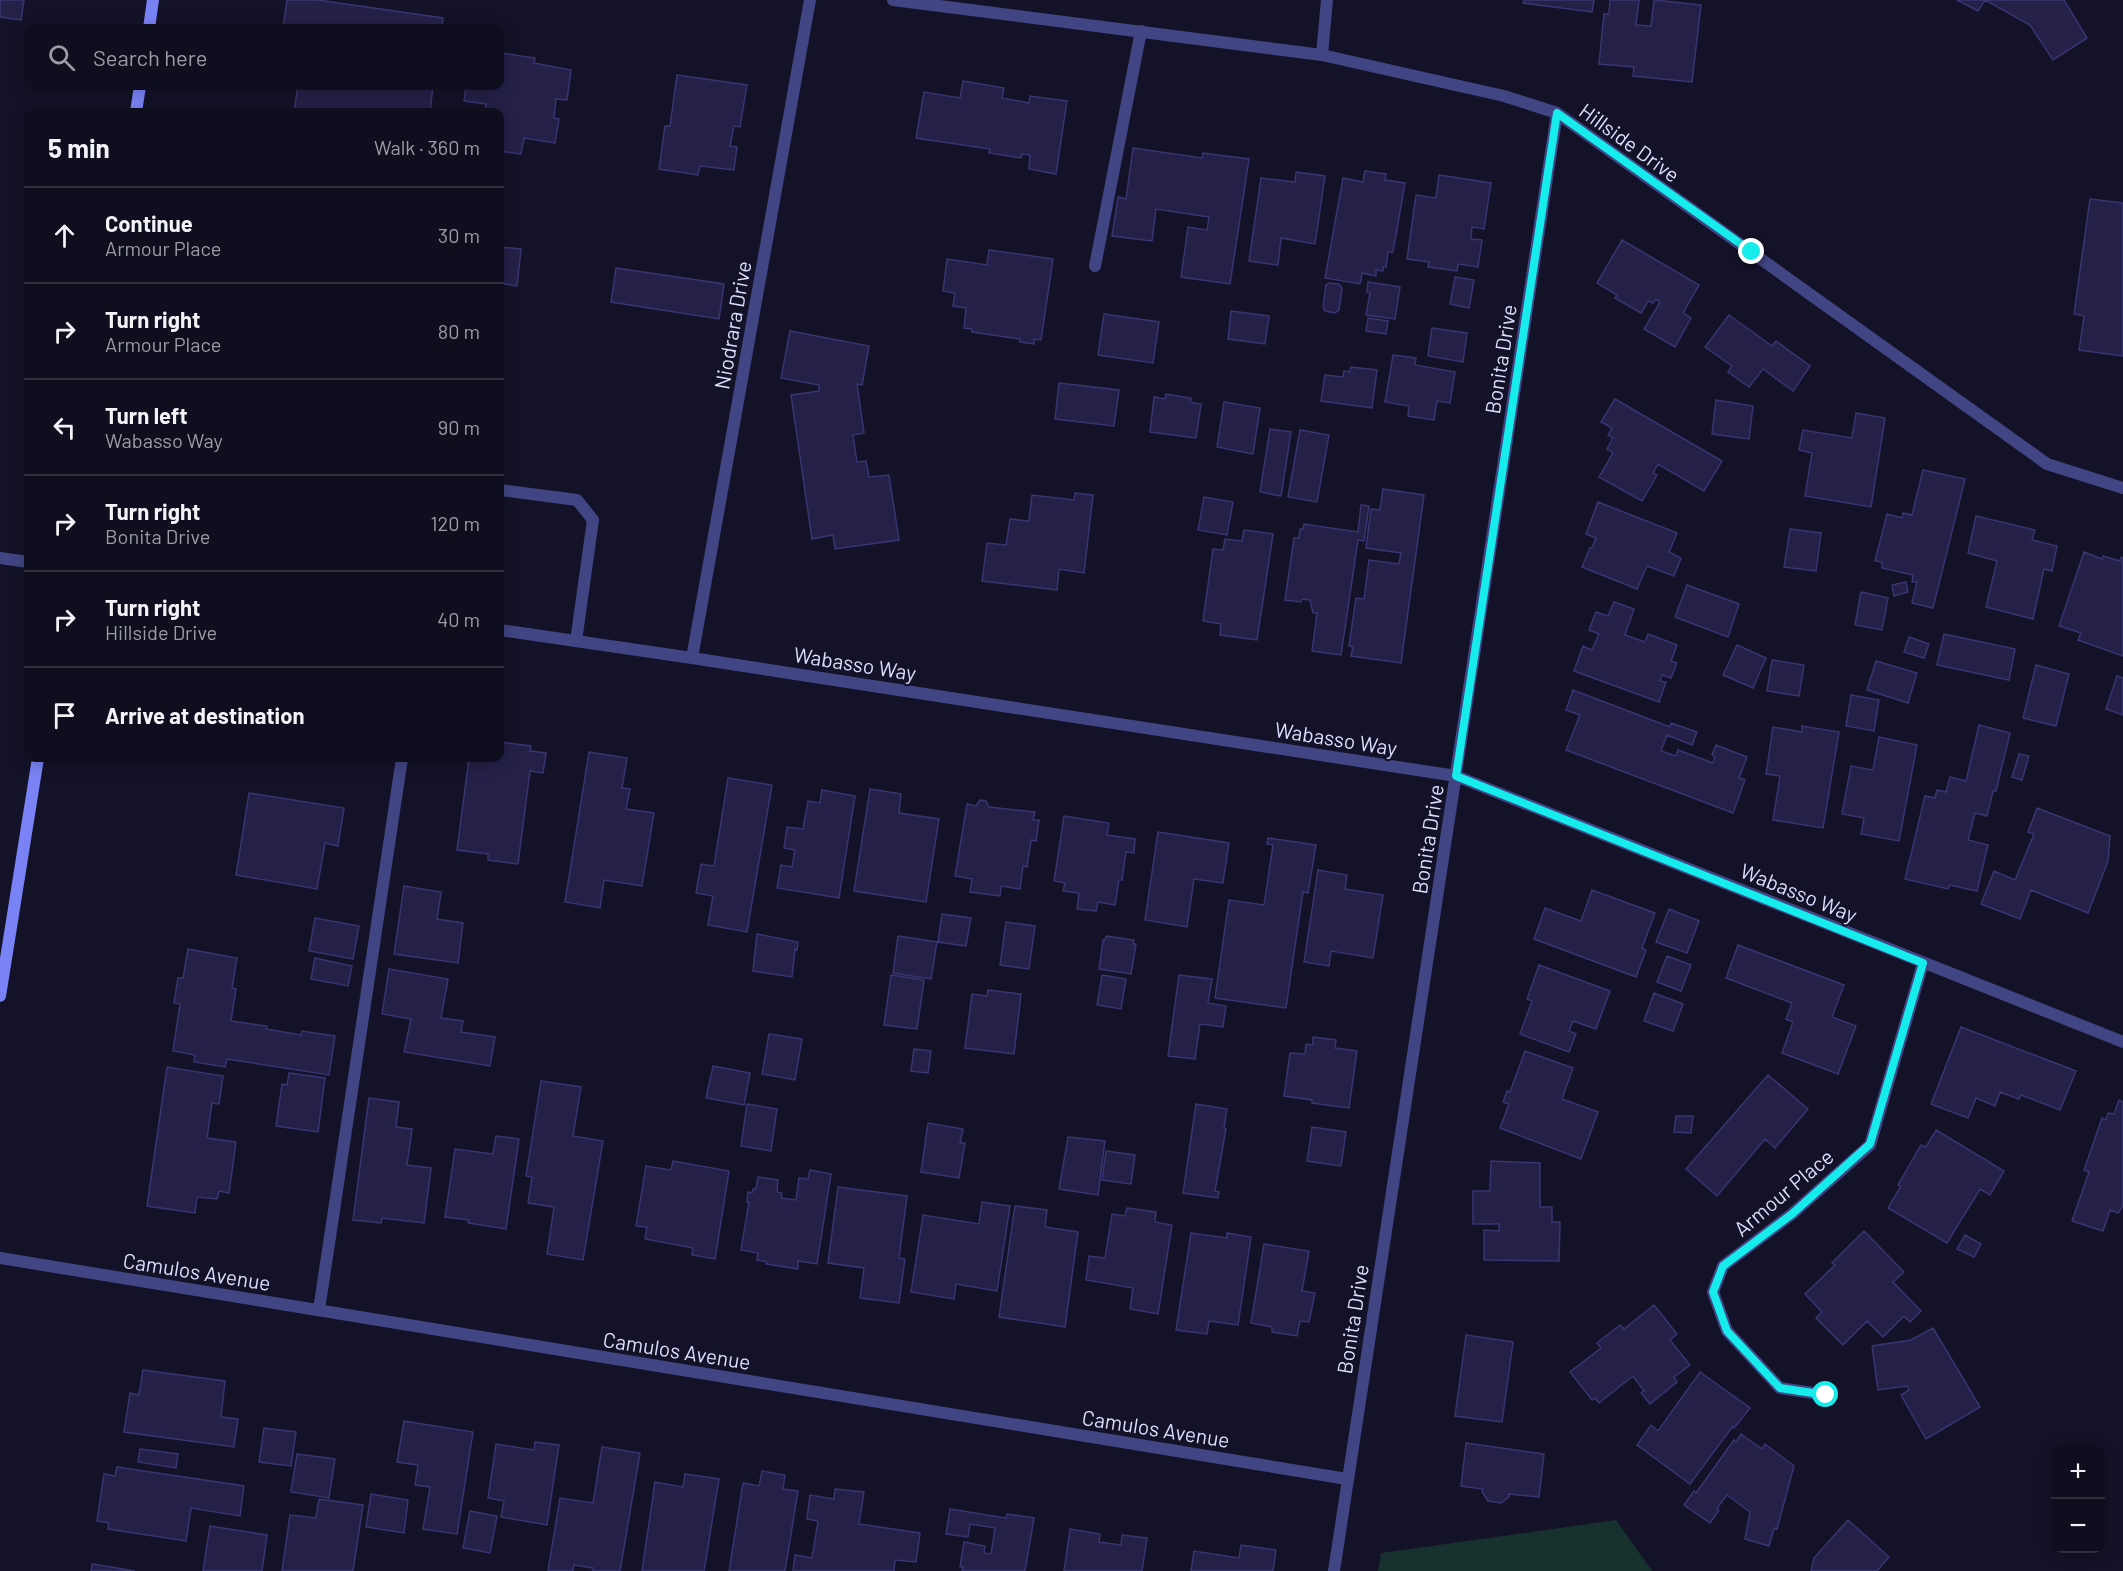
<!DOCTYPE html>
<html lang="en">
<head>
<meta charset="utf-8">
<style>
	body { margin:0; font-family:Barlow,sans-serif; background:#181727; color:#f1f3f6 }
	.controls { position:absolute; right:18px; bottom:18px; display:grid; overflow:hidden; border-radius:12px; box-shadow:0 3px 15px #0003 }
	.controls button { width:54px; height:54px; display:grid; place-items:center; padding:0; border:0; border-bottom:2px solid #2f2e3c; background:#0f0e1e; color:#f1f3f6; font:30px sans-serif }
	.stop { position:absolute; width:18px; height:18px; margin:-14px; border:4px solid #17eced; border-radius:50%; background:#fff }
	.stop.end { background:#17eced; border-color:#fff; box-shadow:0 2px 6px #0008 }
	.list { margin:0; padding:0; list-style:none }
	h2 { display:flex; justify-content:space-between; align-items:center; height:78px; margin:0; padding:0 24px; font-size:26px }
	h2 small { font-size:20px; font-weight:400; color:#9b9ca4 }
	.list li { display:grid; grid-template-columns:39px 1fr auto; gap:18px; align-items:center; box-sizing:border-box; height:96px; padding:0 24px; border-top:2px solid #2f2e3c }
	.list b { display:block; font-size:22px; white-space:nowrap }
	.list p { margin:0; font-size:20px; white-space:nowrap; color:#9b9ca4 }
	.list em { font-size:20px; font-style:normal; color:#9b9ca4 }
	.icon { flex:none; width:33px; height:33px; fill:none; stroke:currentColor; stroke-width:2; stroke-linecap:round; stroke-linejoin:round }
	.map { position:relative; flex:none; width:2123px; height:1571px; overflow:hidden }
	.search { position:absolute; background:#0f0e1e; box-shadow:0 3px 15px #0003; left:24px; top:24px; width:480px; height:66px; display:flex; align-items:center; gap:15px; box-sizing:border-box; padding:0 21px; border-radius:12px; color:#9b9ca4; font-size:22px }
	.panel { position:absolute; background:#0f0e1e; box-shadow:0 3px 15px #0003; left:24px; top:108px; width:480px; height:654px; border-radius:12px }
	.map>svg:first-child { display:block }
	.green { fill:#16312e }
	.building { fill:#242047; stroke:#3a3471; stroke-width:1.5 }
	.lines { fill:none; stroke-linecap:round; stroke-linejoin:round }
	.lane { stroke:#414583; stroke-width:12 }
	.street { stroke:#414583; stroke-width:12 }
	.secondary { stroke:#7a83f5; stroke-width:12 }
	.route { stroke:#17eced; stroke-width:8 }
	.labels { text-anchor:middle; dominant-baseline:central; stroke-width:4.5; stroke-linejoin:round; paint-order:stroke }
	.street-label { font-size:21px; fill:#dcdcfc; stroke:#141228 }
</style>
</head>
<body>
<div class="map">
<svg width="2123" height="1571" viewBox="0 0 2123 1571">
	<rect width="100%" height="100%" fill="#141228"/>
	<path class="green" d="M1616,1520L1652,1571H1378L1381,1553Z"/>
	<path class="building" d="M0,0H24L21,20L0,17Z
		M287,0H318L443,18L442,28H283Z
		M1524,0H1594L1592,12L1523,3Z
		M1610,0H1639L1636,25L1651,26L1654,0L1701,5L1692,82L1633,76L1634,67L1599,64L1604,14H1609Z
		M1957,0H1985L1978,11Z
		M1985,0H2064L2087,38L2053,60L2030,25Z
		M502,53L535,58L534,63L571,70L567,100L556,99L554,118L559,119L555,143L524,138L521,154L500,151V112H485L486,104L464,101L466,86H500Z
		M677,75L747,85L740,127L734,126L730,146L737,147L734,170L700,166L698,175L659,169L665,126H670Z
		M963,81L1004,88L1002,98L1029,103L1030,96L1067,101L1056,174L1029,169L1030,155L1022,154L1021,158L989,153L990,149L916,138L924,92L960,98Z
		M298,86H433L430,112H294Z
		M1133,148L1202,158L1203,153L1249,159L1230,284L1181,277L1188,227L1207,230L1209,217L1156,209L1152,241L1112,236L1118,197L1126,199Z
		M1365,171L1386,174L1385,180L1405,183L1393,252H1388L1386,267H1383V271L1376,270V276L1362,273L1360,284L1325,278L1343,178L1363,182Z
		M1296,172L1325,176L1315,244L1281,238L1278,265L1249,261L1261,178L1295,182Z
		M1439,175L1491,183L1484,229L1472,227L1471,239L1482,240L1478,267L1458,264L1457,271L1428,267L1429,262L1407,259L1416,195L1436,198Z
		M2090,199L2123,203V356L2079,350L2084,316L2074,314Z
		M1622,240L1699,285L1683,313L1691,318L1675,347L1644,329L1660,302L1656,299L1653,303L1648,301L1641,313L1615,298L1617,295L1597,283Z
		M500,247L521,249L517,286L500,283Z
		M989,250L1053,259L1041,340L1034,339V344L1020,342V339L972,332V329L964,328L966,308L953,306L955,293L943,291L947,259L987,265Z
		M616,268L724,284L719,319L611,302Z
		M1455,277L1474,280L1469,308L1450,304Z
		M1368,282L1400,287L1395,319L1366,315L1370,293L1367,292Z
		M1329,283L1339,284L1342,288L1339,310L1335,313L1325,311L1323,307L1326,285Z
		M1231,311L1269,316L1265,344L1228,339Z
		M1104,314L1159,322L1153,363L1098,355Z
		M1729,315L1772,346L1776,341L1810,366L1793,391L1763,369L1749,387L1728,372L1732,366L1705,347Z
		M1368,318L1388,321L1386,334L1366,331Z
		M1432,328L1467,333L1463,362L1428,356Z
		M790,331L869,346L862,385L857,384L864,433L853,435L857,462L866,461L869,477L889,475L899,540L835,549L833,535L812,539L791,395L819,391V385L781,378Z
		M1393,355L1416,358L1415,365L1455,372L1450,403L1437,401L1434,420L1408,416L1409,406L1385,402Z
		M1351,367L1377,370L1372,408L1321,401L1325,375L1343,377L1344,371L1350,372Z
		M1059,383L1119,390L1114,426L1055,419Z
		M1166,394L1191,398L1190,402L1201,404L1196,438L1150,432L1154,397L1165,399Z
		M1615,399L1722,461L1704,491L1658,464L1653,473L1657,475L1642,501L1599,477L1613,453L1607,449L1613,438L1608,435L1612,428L1601,422Z
		M1716,400L1753,406L1749,439L1712,434Z
		M1224,402L1260,408L1253,454L1217,447Z
		M1856,413L1885,418L1871,507L1805,496L1812,453L1799,450L1803,430L1852,438Z
		M1270,429L1291,432L1281,496L1260,492Z
		M1300,430L1329,435L1317,502L1288,497Z
		M1923,470L1965,479L1933,608L1912,603L1917,582H1912L1913,575L1882,568V562L1875,561L1887,514L1902,518L1903,513L1912,515Z
		M1383,489L1424,495L1401,663L1351,656L1353,647L1349,646L1356,598L1364,599L1369,560L1399,564L1401,553L1366,548L1371,509L1380,510Z
		M1075,493L1093,495L1084,573L1059,569L1057,590L982,581L987,543L1006,545L1010,519L1029,521L1032,495L1074,500Z
		M1204,497L1233,502L1227,535L1198,530Z
		M1598,502L1677,533L1669,552L1681,558L1674,576L1647,566L1637,589L1582,567L1590,548H1592L1596,538L1586,534Z
		M1361,505L1369,506L1364,541L1358,540L1341,655L1312,651L1317,613H1313L1310,600L1302,599L1301,602L1285,600L1294,538H1299L1300,529H1303L1304,524L1358,532Z
		M1976,516L2035,530L2032,540L2057,546L2052,571L2044,569L2033,619L1986,607L1997,561L1968,553Z
		M1790,529L1821,533L1816,571L1784,567Z
		M1244,530L1273,534L1257,640L1220,635L1221,624L1203,621L1213,549L1223,550L1225,539L1242,541Z
		M2084,552L2102,559L2103,556L2120,561L2121,557L2123,558V656L2078,640L2081,633L2059,626Z
		M1906,582L1908,592L1894,596L1892,585Z
		M1687,585L1739,604L1728,637L1675,617Z
		M1861,592L1888,598L1882,630L1855,625Z
		M1614,602L1634,609L1625,635L1645,642L1648,634L1677,645L1671,661L1677,663L1671,678L1662,675L1660,681L1666,682L1659,702L1574,671L1583,646L1592,650L1599,634L1589,630L1596,612L1608,616Z
		M1944,634L2015,649L2009,680L1937,665Z
		M1909,637L1929,644L1924,658L1904,652Z
		M1737,645L1766,658L1753,688L1723,675Z
		M1772,660L1804,665L1799,696L1767,691Z
		M1876,661L1917,673L1908,703L1867,690Z
		M2036,665L2069,674L2056,726L2023,718Z
		M2117,676L2123,678V715L2106,709Z
		M1573,690L1670,727L1671,723L1697,732L1692,745L1667,735L1661,751L1676,756L1678,750L1713,763L1715,757L1712,755L1716,745L1747,757L1739,778L1745,780L1733,813L1566,750L1580,715L1566,710Z
		M1851,695L1879,700L1874,731L1846,726Z
		M1979,725L2010,733L1996,791H1993L1987,816L1975,813L1968,840L1988,845L1977,891L1950,885L1948,889L1905,879L1925,796L1935,798L1937,790L1946,792L1950,777L1966,781Z
		M1802,726L1839,732L1823,828L1773,820L1780,776L1766,774L1773,727L1802,732Z
		M1879,737L1917,745L1899,841L1861,834L1864,818L1842,814L1851,766L1873,770Z
		M500,742L531,746L530,751L546,753L543,773L530,771L518,864L488,860V854L457,850L469,758H500Z
		M589,752L627,758L622,788L630,789L626,809L654,813L642,886L604,880L600,908L565,902Z
		M2019,754L2029,756L2022,780L2012,777Z
		M728,778L772,785L747,932L708,925L713,896L696,893L701,864L714,866Z
		M870,789L901,794L899,813L939,819L926,902L854,891Z
		M822,790L855,796L839,898L777,888L781,865L792,867L795,850L784,848L787,827L803,829L808,801L820,803Z
		M249,793L344,808L338,846L325,843L317,889L236,875Z
		M980,800L986,801L989,807L1035,812L1033,820H1039L1036,841L1031,840L1027,867L1023,866L1020,889L1001,886L1000,896L970,892L972,879L955,876L967,804L976,806Z
		M2037,808L2110,836L2108,861L2088,913L2031,890L2020,919L1981,904L1994,871L2015,880L2034,834L2028,832Z
		M1064,816L1109,823L1107,835L1135,839L1134,853L1126,852L1122,880H1119L1115,905L1098,902L1096,911L1077,909L1079,893L1063,891L1065,883L1054,881Z
		M1158,832L1229,843L1223,883L1194,879L1187,927L1145,920Z
		M1268,838L1316,845L1308,893L1303,892L1286,1008L1215,998L1229,900L1264,905L1273,845L1267,844Z
		M1318,870L1347,875L1345,889L1383,895L1373,958L1331,951L1329,966L1304,962Z
		M404,886L441,892L437,919L463,923L458,963L394,954Z
		M1592,890L1655,913L1642,948L1646,950L1636,977L1534,939L1545,908L1581,921Z
		M1669,909L1699,921L1687,953L1656,942Z
		M942,914L971,918L966,946L938,942Z
		M315,918L359,926L353,959L309,951Z
		M1006,922L1035,926L1029,969L1000,965Z
		M757,934L798,942L797,950L795,949L792,977L753,971Z
		M898,936L937,942L931,979L893,973Z
		M1106,936L1134,940L1133,944H1136L1131,974L1099,969L1103,940H1105Z
		M1738,945L1844,985L1832,1017L1856,1026L1838,1074L1782,1053L1793,1022L1786,1019L1792,1003L1726,978Z
		M188,949L237,958L232,988L236,989L231,1021L267,1026L266,1029L301,1035L302,1031L335,1036L329,1075L227,1059L225,1067L194,1062L195,1055L173,1051L180,1004L174,1003L178,978H183Z
		M1667,956L1691,965L1681,991L1657,982Z
		M315,958L352,966L348,986L311,979Z
		M1539,965L1610,991L1596,1029L1573,1021L1569,1031L1576,1034L1569,1052L1520,1034L1532,1001L1527,999Z
		M389,969L448,979L441,1018L463,1021L461,1032L495,1037L490,1066L404,1052L411,1019L382,1014Z
		M891,975L924,980L917,1029L884,1025Z
		M1102,975L1126,979L1121,1009L1097,1005Z
		M1179,975L1212,979L1208,1003L1226,1006L1223,1027L1200,1024L1195,1059L1168,1056Z
		M988,990L1021,994L1014,1054L965,1048L972,994L987,996Z
		M1654,993L1683,1004L1673,1031L1644,1021Z
		M1961,1027L2076,1071L2060,1110L2021,1095L2019,1099L2000,1092L1995,1106L1976,1098L1968,1118L1931,1104Z
		M769,1034L802,1039L795,1080L762,1074Z
		M1313,1037L1336,1040L1335,1048L1357,1051L1349,1108L1312,1103V1100L1284,1096L1290,1053L1305,1054L1306,1044L1313,1045Z
		M914,1049L931,1051L928,1073L911,1071Z
		M1525,1051L1573,1068L1562,1099L1598,1112L1581,1159L1500,1128L1509,1104L1503,1102L1507,1091L1510,1092Z
		M713,1066L750,1073L744,1105L706,1098Z
		M167,1067L223,1076L219,1104L212,1103L207,1138L236,1142L229,1193L219,1191L217,1199L197,1197L195,1213L147,1206Z
		M289,1073L325,1078L318,1132L276,1126L282,1084L287,1085Z
		M1768,1075L1808,1109L1775,1148L1765,1139L1717,1196L1686,1169Z
		M541,1081L581,1087L573,1136L603,1141L583,1260L547,1254L554,1207L528,1203L532,1177L526,1176Z
		M369,1098L399,1102L396,1127L412,1129L407,1165L431,1168L424,1223L382,1218L381,1223L353,1220Z
		M2119,1100L2123,1102V1206L2118,1213L2110,1210L2103,1231L2072,1221L2089,1172L2084,1170L2102,1118L2106,1120L2108,1113L2114,1114Z
		M747,1104L777,1109L771,1151L741,1146Z
		M1196,1104L1227,1109L1224,1128L1226,1129L1215,1191L1219,1192L1218,1198L1183,1193Z
		M1676,1116H1693L1691,1133L1674,1132Z
		M928,1123L963,1129L960,1143H965L959,1178L921,1172Z
		M1312,1127L1346,1132L1341,1166L1307,1161Z
		M1936,1130L2004,1171L1990,1195L1980,1189L1947,1243L1888,1208L1901,1186L1898,1185L1921,1145L1926,1147Z
		M496,1136L519,1139L506,1229L468,1223L469,1220L445,1217L455,1149L493,1154Z
		M1068,1137L1105,1141L1098,1195L1059,1189Z
		M1106,1151L1135,1155L1131,1184L1102,1180Z
		M673,1161L729,1171L715,1259L692,1255L693,1248L645,1239L647,1227L636,1226L646,1166L671,1170Z
		M1491,1161L1540,1163V1207H1552V1222H1560L1559,1261L1484,1260V1230L1499,1231V1224H1473V1191H1490Z
		M810,1170L831,1174L817,1264L798,1261V1269L766,1264L767,1262L757,1260L758,1253L741,1250L749,1202H747L748,1192L752,1193L753,1189H756L758,1177L778,1180L777,1192L782,1193L781,1198L796,1200L799,1178L808,1179Z
		M838,1187L907,1196L899,1258L905,1259L899,1303L860,1298L864,1268L828,1263Z
		M982,1202L1010,1206L997,1291L956,1284L954,1299L911,1292L923,1215L979,1224Z
		M1015,1206L1047,1210L1045,1227L1078,1232L1065,1327L999,1317Z
		M1127,1208L1156,1212L1155,1222L1172,1225L1158,1314L1130,1309L1133,1288L1086,1280L1089,1256L1105,1258L1112,1214L1125,1216Z
		M1864,1231L1904,1272L1893,1282L1921,1311L1910,1322L1904,1316L1883,1337L1867,1321L1843,1345L1816,1318L1822,1312L1805,1294L1835,1265L1832,1263Z
		M1191,1233L1227,1238V1233L1251,1237L1238,1325L1209,1321L1207,1334L1176,1330Z
		M1965,1235L1981,1244L1974,1257L1957,1249Z
		M1264,1244L1309,1251L1302,1291L1315,1293L1309,1322L1300,1321L1297,1336L1272,1332V1327L1251,1323Z
		M1654,1305L1677,1334L1670,1340L1690,1365L1674,1377L1677,1382L1650,1404L1641,1393L1644,1391L1633,1376L1599,1403L1595,1398L1592,1400L1570,1372L1601,1348L1597,1343L1620,1325L1624,1329Z
		M1933,1328L1980,1407L1926,1439L1901,1395L1909,1390L1907,1386L1878,1390L1872,1346L1911,1340Z
		M1466,1335L1513,1342L1502,1422L1455,1416Z
		M143,1370L225,1381L221,1417L238,1419L234,1447L124,1432L130,1393L139,1395Z
		M1700,1372L1750,1408L1734,1428L1733,1426L1690,1484L1637,1445L1651,1425L1658,1431Z
		M404,1421L473,1432L457,1534L423,1529L430,1487L415,1485L418,1465L397,1462Z
		M264,1428L296,1432L291,1466L259,1462Z
		M1741,1434L1762,1449L1765,1444L1794,1466L1777,1529L1774,1528L1769,1546L1745,1539L1750,1512L1727,1495L1717,1508L1719,1510L1710,1523L1684,1505L1694,1491L1696,1493L1734,1440L1736,1442Z
		M535,1442L559,1445L547,1525L501,1517L504,1501L488,1498L496,1444L534,1450Z
		M1466,1443L1544,1454L1539,1497L1509,1494V1497L1501,1503L1488,1501L1482,1492L1483,1489L1461,1486Z
		M602,1447L640,1453L620,1571H593V1568L574,1565L573,1571H548L560,1498L593,1503Z
		M140,1449L178,1454L176,1468L138,1462Z
		M297,1454L335,1459L329,1498L291,1492Z
		M117,1467L244,1486L240,1516L191,1508L186,1541L108,1529L109,1523L97,1521L104,1474L115,1476Z
		M762,1471L785,1475L783,1489L798,1491L785,1571H729L743,1483L759,1486Z
		M685,1474L719,1479L704,1571H642L655,1482L683,1487Z
		M835,1489L864,1492L859,1524L920,1533L916,1562L895,1560L894,1571H793L795,1555L812,1558L818,1521L807,1519L810,1495L834,1499Z
		M371,1494L408,1500L404,1533L366,1527Z
		M319,1499L363,1505L353,1571H282L290,1515L316,1518Z
		M950,1509L1006,1518L1007,1514L1034,1518L1025,1571H962L963,1567H960L964,1542L985,1546L984,1553L991,1554L995,1528L970,1524L968,1537L946,1534Z
		M470,1511L497,1516L490,1553L463,1548Z
		M1848,1520L1889,1557L1877,1571H1811L1814,1558Z
		M210,1526L267,1535L262,1571H203Z
		M1070,1529L1100,1534L1099,1542L1121,1545L1122,1535L1147,1538L1142,1571H1064Z
		M1241,1545L1276,1550L1273,1571H1191L1194,1551L1239,1558Z
		M92,1564L135,1571H91Z"/>
	<g class="lines">
		<path class="lane" d="M1095,266L1141,31
			M500,490L577,500L593,520L576,641
			M319,1310L402,758"/>
		<path class="street" d="M893,0L1322,55L1504,96L1557,113L2047,464L2123,488
			M1322,55L1327,0
			M0,558L28,562
			M500,630L692,658L1456,776L2123,1042
			M692,658L810,0
			M0,1258L1347,1479
			M1826,1395L1780,1388L1727,1331L1713,1292L1723,1266L1792,1214L1870,1145L1923,963
			M1334,1571L1557,113"/>
		<path class="secondary" d="M149,28L153,0
			M136,112L140,86
			M0,996L38,758"/>
	</g>
	<g class="lines">
		<path class="route" d="M1752,252L1557,113L1456,776L1923,963L1870,1144L1792,1214L1723,1266L1713,1292L1727,1331L1780,1388L1826,1395"/>
	</g>
	<g class="labels">
		<g class="street-label">
			<text transform="translate(1630 142) rotate(36)">Hillside Drive</text>
			<text transform="translate(732 325) rotate(-80)">Niodrara Drive</text>
			<text transform="translate(1500 359) rotate(-81)">Bonita Drive</text>
			<text transform="translate(855 663) rotate(9)">Wabasso Way</text>
			<text transform="translate(1336 738) rotate(9)">Wabasso Way</text>
			<text transform="translate(1427 839) rotate(-81)">Bonita Drive</text>
			<text transform="translate(1799 892) rotate(22)">Wabasso Way</text>
			<text transform="translate(1783 1192) rotate(-40)">Armour Place</text>
			<text transform="translate(197 1271) rotate(9)">Camulos Avenue</text>
			<text transform="translate(1352 1319) rotate(-81)">Bonita Drive</text>
			<text transform="translate(677 1350) rotate(9)">Camulos Avenue</text>
			<text transform="translate(1156 1428) rotate(9)">Camulos Avenue</text>
		</g>
	</g>
</svg>
<div class="controls">
<button>+</button>
<button>−</button>
</div>
<div class="stop" style="left:1826px;top:1395px"></div>
<div class="stop end" style="left:1752px;top:252px"></div>
<div class="search"><svg class="icon" aria-label="search" viewBox="0 0 24 24"><circle cx="10" cy="10" r="6"/><path d="M15 15l6 6"/></svg>Search here</div>
<section class="panel">
<h2>5 min<small>Walk · 360 m</small></h2>
<ul class="list">
<li><svg class="icon" aria-label="ahead" viewBox="0 0 24 24"><path d="M12 20V5M6 11l6-6 6 6"/></svg><div><b>Continue</b><p>Armour Place</p></div><em>30 m</em></li>
<li><svg class="icon" aria-label="right" viewBox="0 0 24 24"><path d="M7 20v-9h11M14 6l5 5-5 5"/></svg><div><b>Turn right</b><p>Armour Place</p></div><em>80 m</em></li>
<li><svg class="icon" aria-label="left" viewBox="0 0 24 24"><path d="M17 20v-9H6M10 6l-5 5 5 5"/></svg><div><b>Turn left</b><p>Wabasso Way</p></div><em>90 m</em></li>
<li><svg class="icon" aria-label="right" viewBox="0 0 24 24"><path d="M7 20v-9h11M14 6l5 5-5 5"/></svg><div><b>Turn right</b><p>Bonita Drive</p></div><em>120 m</em></li>
<li><svg class="icon" aria-label="right" viewBox="0 0 24 24"><path d="M7 20v-9h11M14 6l5 5-5 5"/></svg><div><b>Turn right</b><p>Hillside Drive</p></div><em>40 m</em></li>
<li><svg class="icon" aria-label="arrive" viewBox="0 0 24 24"><path d="M6 21V4h12l-3 4 3 4H6"/></svg><div><b>Arrive at destination</b></div></li>
</ul>
</section>
</div>
</body>
</html>
